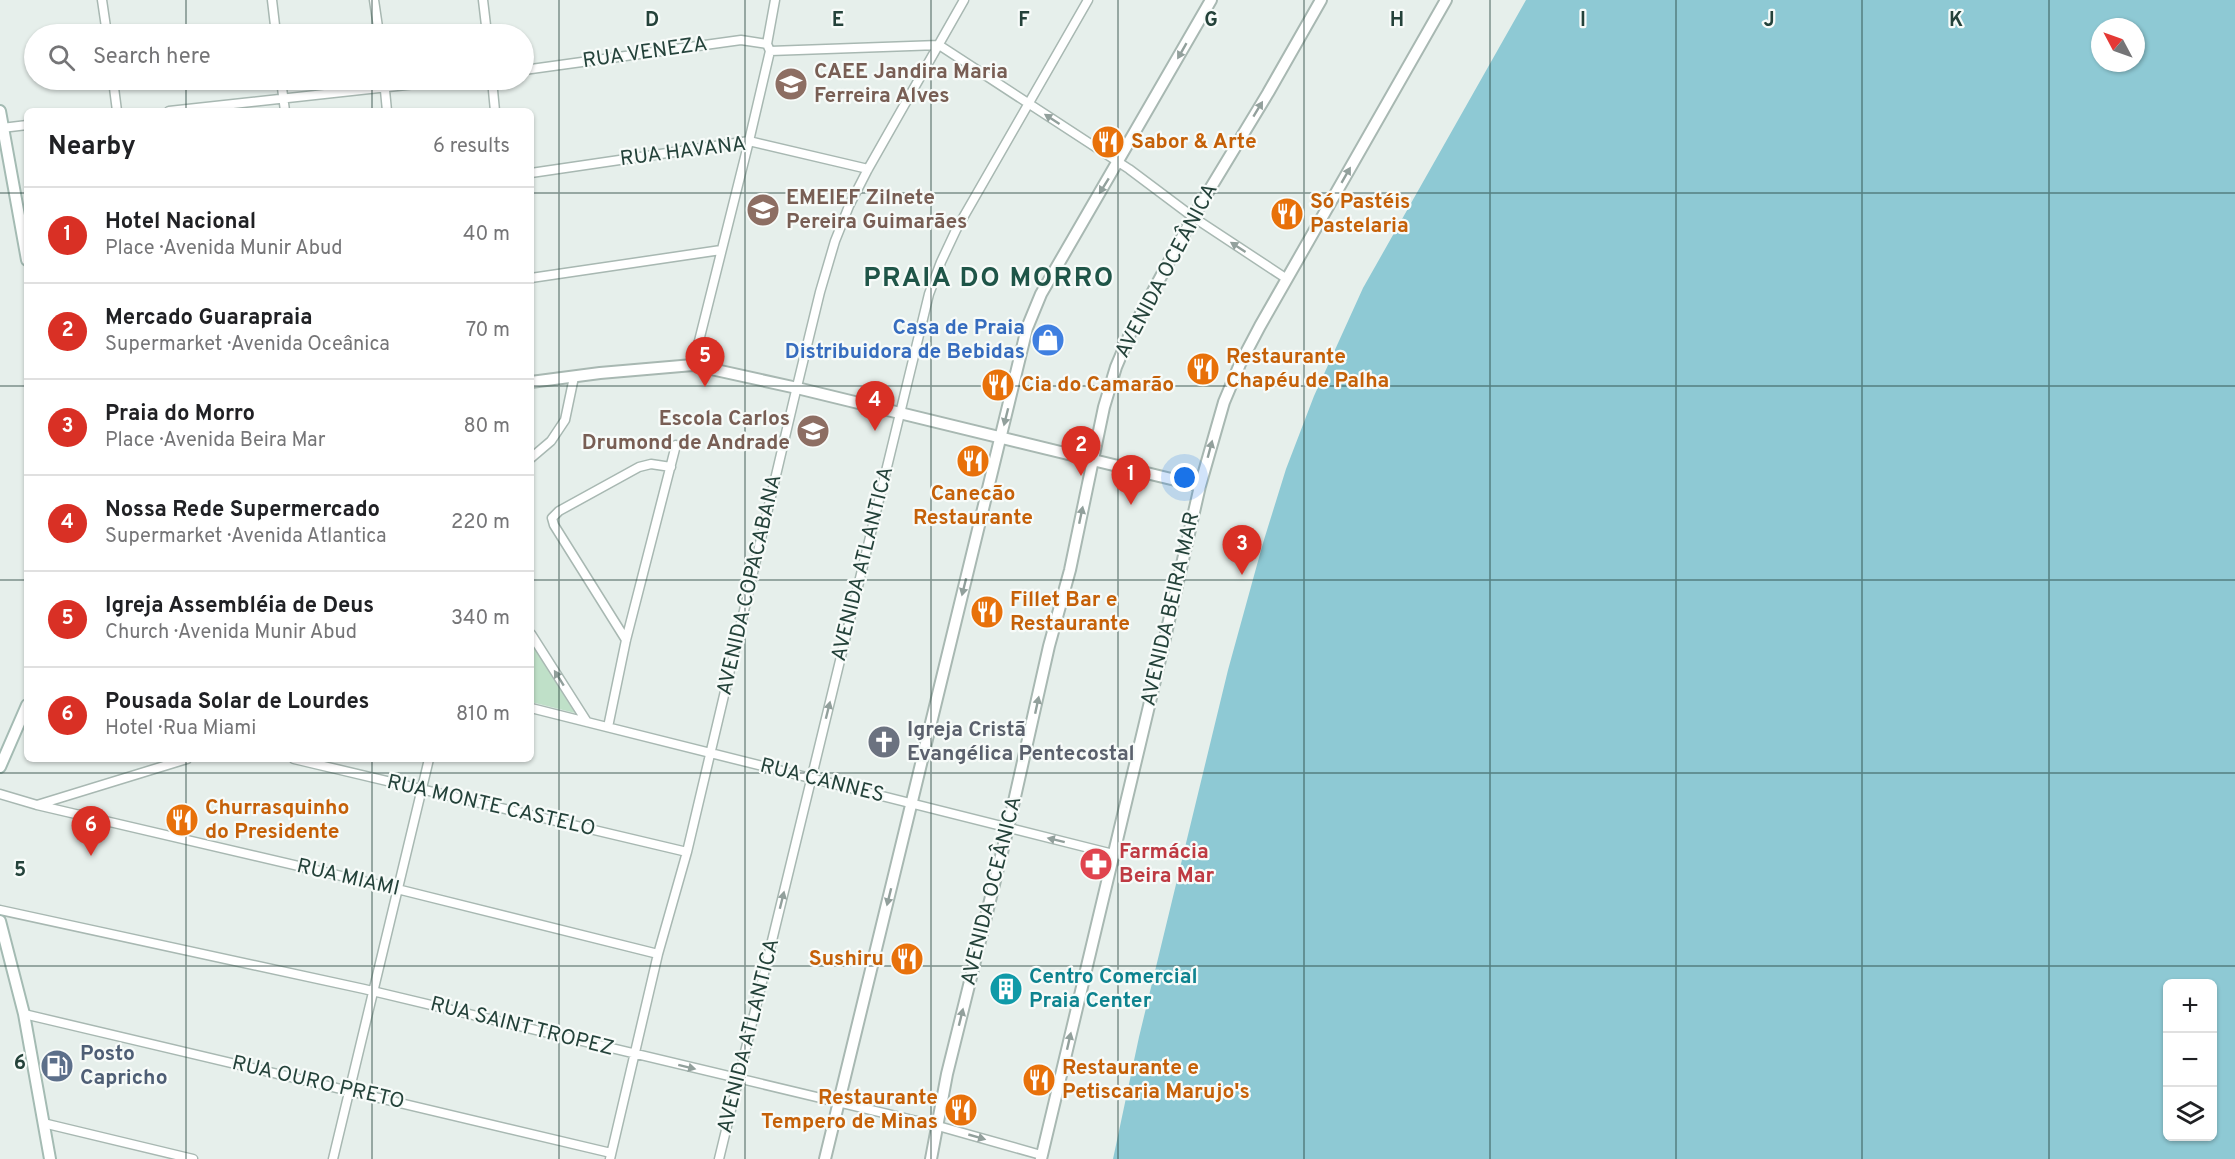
<!DOCTYPE html>
<html lang="en">
<head>
<meta charset="utf-8">
<style>
	body { margin:0; font-family:Overpass,sans-serif; background:#f2f2f2; color:#202124 }
	.controls { position:absolute; right:18px; bottom:18px; display:grid; overflow:hidden; border-radius:9px; box-shadow:0 2px 4px #0004 }
	.controls button { width:54px; height:54px; display:grid; place-items:center; padding:0; border:0; border-bottom:2px solid #e0e0e0; background:#fff; color:#202124; font:30px sans-serif }
	.compass { position:absolute; left:2091px; top:18px; width:54px; height:54px; border-radius:50%; background:#fff; box-shadow:0 2px 4px #0004; rotate:311deg }
	.you { position:absolute; left:1185px; top:478px; width:21px; height:21px; margin:-15px; border:4px solid #fff; border-radius:50%; background:#1a73e8; box-shadow:0 0 0 9px #1a73e833 }
	.badge { display:grid; place-items:center; width:39px; height:39px; border-radius:50%; background:#d93025; color:#fff; font-size:20px; font-weight:700 }
	.pin { position:absolute; translate:-50% -50px; filter:drop-shadow(0 2px 3px #0008) }
	.pin::after { content:''; position:absolute; top:32px; width:21px; height:18px; background:inherit; clip-path:polygon(0 0,100% 0,50% 100%) }
	.list { margin:0; padding:0; list-style:none }
	h2 { display:flex; justify-content:space-between; align-items:center; height:78px; margin:0; padding:0 24px; font-size:26px }
	h2 small { font-size:20px; font-weight:400; color:#757577 }
	.list li { display:grid; grid-template-columns:39px 1fr auto; gap:18px; align-items:center; box-sizing:border-box; height:96px; padding:0 24px; border-top:2px solid #e0e0e0 }
	.list b { display:block; font-size:22px; white-space:nowrap }
	.list p { margin:0; font-size:20px; white-space:nowrap; color:#757577 }
	.list em { font-size:20px; font-style:normal; color:#757577 }
	.icon { flex:none; width:33px; height:33px; fill:none; stroke:currentColor; stroke-width:2; stroke-linecap:round; stroke-linejoin:round }
	.map { position:relative; flex:none; width:2235px; height:1159px; overflow:hidden }
	.search { position:absolute; background:#fff; box-shadow:0 2px 4px #0004; left:24px; top:24px; width:510px; height:66px; display:flex; align-items:center; gap:15px; box-sizing:border-box; padding:0 21px; border-radius:33px; color:#757577; font-size:22px }
	.panel { position:absolute; background:#fff; box-shadow:0 2px 4px #0004; left:24px; top:108px; width:510px; height:654px; border-radius:9px }
	.map>svg:first-child { display:block }
	.green { fill:#bfe0c8 }
	.water { fill:#8ec9d4; fill-rule:evenodd }
	.lines { fill:none; stroke-linecap:round; stroke-linejoin:round }
	.minor-casing { stroke:#a8b8b2; stroke-width:11 }
	.tertiary-casing { stroke:#a8b8b2; stroke-width:14 }
	.secondary-casing { stroke:#a4bbb3; stroke-width:14 }
	.minor { stroke:#fff; stroke-width:8 }
	.tertiary { stroke:#fff; stroke-width:10 }
	.secondary { stroke:#fff; stroke-width:10 }
	.oneway { fill:#92a09c }
	.grid { fill:none; stroke:#24423a; stroke-width:1.5; stroke-opacity:0.55 }
	.labels { text-anchor:middle; dominant-baseline:central; stroke-width:4.5; stroke-linejoin:round; paint-order:stroke }
	.street-label { font-size:21px; fill:#24423a; stroke:#f7fbf9 }
	.education-label { font-size:21px; font-weight:bold; fill:#785e54; stroke:#f7fbf9; text-anchor:start }
	.food-label { font-size:21px; font-weight:bold; fill:#c56008; stroke:#f7fbf9; text-anchor:start }
	.shop-label { font-size:21px; font-weight:bold; fill:#366cbe; stroke:#f7fbf9; text-anchor:end }
	.worship-label { font-size:21px; font-weight:bold; fill:#5b616d; stroke:#f7fbf9; text-anchor:start }
	.health-label { font-size:21px; font-weight:bold; fill:#be3a42; stroke:#f7fbf9; text-anchor:start }
	.culture-label { font-size:21px; font-weight:bold; fill:#0d838f; stroke:#f7fbf9; text-anchor:start }
	.service-label { font-size:21px; font-weight:bold; fill:#4e5e75; stroke:#f7fbf9; text-anchor:start }
	.district-label { font-size:27px; font-weight:bold; letter-spacing:1.5px; fill:#1f5548; stroke:#f7fbf9 }
	.grid-label { font-size:20px; text-anchor:middle; font-weight:bold; fill:#24423a; stroke:#f7fbf9; stroke-width:4.5; stroke-linejoin:round; paint-order:stroke }
</style>
</head>
<body>
<div class="map">
<svg width="2235" height="1159" viewBox="0 0 2235 1159">
	<rect width="100%" height="100%" fill="#e6efeb"/>
	<path class="green" d="M531,643L575,713L531,702Z"/>
	<path class="water" d="M1526,0H2235V1159H1113L1139,1037L1228,670L1263,543L1286,469L1314,396L1363,288ZM2100,27H2136V63H2100ZM2168,984H2212V1136H2168Z"/>
	<g class="lines">
		<g class="minor-casing">
			<path id="minor" d="M102,0L107,34
				M272,0L276,34
				M374,0L379,34
				M483,0L487,34
				M770,51L939,45L1129,169L1193,217L1287,279
				M524,70L741,40L767,44
				M113,80L117,111
				M281,80L285,111
				M384,80L387,111
				M492,80L495,111
				M169,111L452,80
				M2,128L27,125
				M531,173L749,141L868,169
				M531,278L721,250
				M693,365L749,141L770,51L767,44L775,0
				M531,458L551,441L565,420L574,377
				M531,634L587,722
				M626,640L554,525L552,518L559,511L639,467L651,464L671,467
				M531,708L1113,854
				M608,727L626,640L676,445
				M294,759L687,852
				M0,794L37,805L187,759
				M37,805L397,889L658,954
				M0,910L364,989L938,1126L1041,1155
				M24,1014L611,1153
				M43,1123L193,1159
				M333,1159L429,759
				M610,1159L658,954L687,852L794,399L820,292L835,241L849,206L868,169L964,0
				M719,1159L929,294L941,262L956,230L1088,0"/>
		</g>
		<g class="tertiary-casing">
			<path id="tertiary" d="M531,382L600,373L693,365L797,388L1200,486
				M825,1159L1027,328L1041,294L1211,0
				M931,1159L947,1074L1008,828L1049,646L1070,570L1104,407L1116,367L1130,334L1193,217L1268,93L1321,0
				M1041,1159L1159,664L1200,486L1224,402L1240,364L1260,326L1446,0"/>
		</g>
		<g class="secondary-casing">
			<path id="secondary" d="M0,111L27,260
				M0,767L27,705
				M0,921L24,1014L50,1159"/>
		</g>
		<use href="#minor" class="minor"/>
		<use href="#tertiary" class="tertiary"/>
		<use href="#secondary" class="secondary"/>
	</g>
	<defs><path id="oneway-solid" d="M-6-.8H1V-3.2L6.5 0L1 3.2V.8H-6Z" transform="scale(1.5)"/></defs>
	<g class="oneway">
		<use href="#oneway-solid" transform="translate(1182 51) rotate(120)"/>
		<use href="#oneway-solid" transform="translate(1258 109) rotate(-59)"/>
		<use href="#oneway-solid" transform="translate(1052 119) rotate(-147)"/>
		<use href="#oneway-solid" transform="translate(1346 175) rotate(-60)"/>
		<use href="#oneway-solid" transform="translate(1104 186) rotate(122)"/>
		<use href="#oneway-solid" transform="translate(1238 247) rotate(-147)"/>
		<use href="#oneway-solid" transform="translate(1006 417) rotate(104)"/>
		<use href="#oneway-solid" transform="translate(1210 449) rotate(-75)"/>
		<use href="#oneway-solid" transform="translate(1081 515) rotate(-78)"/>
		<use href="#oneway-solid" transform="translate(964 587) rotate(104)"/>
		<use href="#oneway-solid" transform="translate(559 678) rotate(-122)"/>
		<use href="#oneway-solid" transform="translate(1037 705) rotate(-78)"/>
		<use href="#oneway-solid" transform="translate(828 710) rotate(-76)"/>
		<use href="#oneway-solid" transform="translate(1056 840) rotate(-166)"/>
		<use href="#oneway-solid" transform="translate(889 897) rotate(104)"/>
		<use href="#oneway-solid" transform="translate(782 900) rotate(-76)"/>
		<use href="#oneway-solid" transform="translate(961 1017) rotate(-76)"/>
		<use href="#oneway-solid" transform="translate(1069 1041) rotate(-77)"/>
		<use href="#oneway-solid" transform="translate(687 1067) rotate(14)"/>
		<use href="#oneway-solid" transform="translate(977 1137) rotate(16)"/>
	</g>
	<path class="grid" d="M186,0V34M372,0V34M559,0V1159M745,0V1159M931,0V1159M1118,0V1159M1304,0V1159M1490,0V1159M1676,0V1159M1862,0V1159M2049,0V1159M186,80V111M372,80V111M0,193H27M531,193H2235M0,386H27M531,386H2235M0,580H27M531,580H2235M186,759V1159M372,759V1159M0,773H2235M0,966H2235"/>
	<defs>
		<g id="school-disc" transform="scale(1.725)"><circle r="9.5" fill="#8d6e63" stroke="#f7fbf9"/><path d="M0-5L7-2L0 1L-7-2ZM-4 1L0 2.5L4 1V4Q0 6-4 4Z" fill="#fff"/></g>
		<g id="restaurant-disc" transform="scale(1.725)"><circle r="9.5" fill="#e8710a" stroke="#f7fbf9"/><path d="M-5-6h1v4h1v-4h1v4h1v-4h1v5L-1.5 .5V6h-2V.5L-5-1ZM5-6V6H3V1.5H1.5Q1.5-4 5-6Z" fill="#fff"/></g>
		<g id="shop-disc" transform="scale(1.725)"><circle r="9.5" fill="#3f7fe0" stroke="#f7fbf9"/><path d="M-5-2.5h2.3a2.7 3.5 0 0 1 5.4 0H5L5.5 6h-11ZM-1.5-2.5h3a1.5 2.3 0 0 0-3 0Z" fill="#fff"/></g>
		<g id="church-disc" transform="scale(1.725)"><circle r="9.5" fill="#6b7280" stroke="#f7fbf9"/><path d="M-1.2-6h2.4v3.5h3.3v2.4h-3.3V6h-2.4V-.1h-3.3v-2.4h3.3Z" fill="#fff"/></g>
		<g id="pharmacy-disc" transform="scale(1.725)"><circle r="9.5" fill="#e0444e" stroke="#f7fbf9"/><path d="M-2-6h4v4h4v4h-4v4h-4v-4h-4v-4h4Z" fill="#fff"/></g>
		<g id="building-disc" transform="scale(1.725)"><circle r="9.5" fill="#0f9aa8" stroke="#f7fbf9"/><path d="M-4-6H4V6H1V3H-1V6H-4ZM-2.5-4.3h1.7v1.8h-1.7ZM.8-4.3h1.7v1.8H.8ZM-2.5-1h1.7V.8h-1.7ZM.8-1h1.7V.8H.8Z" fill="#fff"/></g>
		<g id="fuel-disc" transform="scale(1.725)"><circle r="9.5" fill="#5c6f8a" stroke="#f7fbf9"/><path d="M-5.5-6h7V0h2V4h1.3V-2.5L3-4.5l.8-.8L6-3V5H2.5V1h-1V6h-7ZM-4.2-4.7v3.2H.2V-4.7Z" fill="#fff"/></g>
	</defs>
	<g fill-rule="evenodd">
		<use href="#school-disc" x="791" y="84"/>
		<use href="#restaurant-disc" x="1108" y="142"/>
		<use href="#school-disc" x="763" y="210"/>
		<use href="#restaurant-disc" x="1287" y="214"/>
		<use href="#shop-disc" x="1048" y="340"/>
		<use href="#restaurant-disc" x="1203" y="369"/>
		<use href="#restaurant-disc" x="998" y="385"/>
		<use href="#school-disc" x="813" y="431"/>
		<use href="#restaurant-disc" x="973" y="461"/>
		<use href="#restaurant-disc" x="987" y="612"/>
		<use href="#church-disc" x="884" y="742"/>
		<use href="#restaurant-disc" x="182" y="820"/>
		<use href="#pharmacy-disc" x="1096" y="864"/>
		<use href="#restaurant-disc" x="907" y="959"/>
		<use href="#building-disc" x="1006" y="989"/>
		<use href="#fuel-disc" x="57" y="1066"/>
		<use href="#restaurant-disc" x="1039" y="1080"/>
		<use href="#restaurant-disc" x="961" y="1110"/>
	</g>
	<g class="labels">
		<g class="street-label">
			<text transform="translate(645 53) rotate(-8)">RUA VENEZA</text>
			<text transform="translate(683 152) rotate(-7)">RUA HAVANA</text>
			<text transform="translate(1167 271) rotate(-62)">AVENIDA OCEÂNICA</text>
			<text transform="translate(863 564) rotate(-76)">AVENIDA ATLANTICA</text>
			<text transform="translate(750 585) rotate(-77)">AVENIDA COPACABANA</text>
			<text transform="translate(1171 609) rotate(-77)">AVENIDA BEIRA MAR</text>
			<text transform="translate(822 781) rotate(14)">RUA CANNES</text>
			<text transform="translate(491 806) rotate(13)">RUA MONTE CASTELO</text>
			<text transform="translate(348 878) rotate(13)">RUA MIAMI</text>
			<text transform="translate(992 891) rotate(-76)">AVENIDA OCEÂNICA</text>
			<text transform="translate(522 1027) rotate(14)">RUA SAINT TROPEZ</text>
			<text transform="translate(749 1036) rotate(-76)">AVENIDA ATLANTICA</text>
			<text transform="translate(318 1083) rotate(13)">RUA OURO PRETO</text>
		</g>
		<g class="education-label">
			<text x="814" y="72">CAEE Jandira Maria<tspan x="814" dy="24">Ferreira Alves</tspan></text>
			<text x="786" y="198">EMEIEF Zilnete<tspan x="786" dy="24">Pereira Guimarães</tspan></text>
			<text x="790" y="419" text-anchor="end">Escola Carlos<tspan x="790" dy="24">Drumond de Andrade</tspan></text>
		</g>
		<g class="food-label">
			<text x="1131" y="142">Sabor &amp; Arte</text>
			<text x="1310" y="202">Só Pastéis<tspan x="1310" dy="24">Pastelaria</tspan></text>
			<text x="1226" y="357">Restaurante<tspan x="1226" dy="24">Chapéu de Palha</tspan></text>
			<text x="1021" y="385">Cia do Camarão</text>
			<text x="973" y="494" text-anchor="middle">Canecão<tspan x="973" dy="24">Restaurante</tspan></text>
			<text x="1010" y="600">Fillet Bar e<tspan x="1010" dy="24">Restaurante</tspan></text>
			<text x="205" y="808">Churrasquinho<tspan x="205" dy="24">do Presidente</tspan></text>
			<text x="884" y="959" text-anchor="end">Sushiru</text>
			<text x="1062" y="1068">Restaurante e<tspan x="1062" dy="24">Petiscaria Marujo's</tspan></text>
			<text x="938" y="1098" text-anchor="end">Restaurante<tspan x="938" dy="24">Tempero de Minas</tspan></text>
		</g>
		<g class="shop-label">
			<text x="1025" y="328">Casa de Praia<tspan x="1025" dy="24">Distribuidora de Bebidas</tspan></text>
		</g>
		<g class="worship-label">
			<text x="907" y="730">Igreja Cristã<tspan x="907" dy="24">Evangélica Pentecostal</tspan></text>
		</g>
		<g class="health-label">
			<text x="1119" y="852">Farmácia<tspan x="1119" dy="24">Beira Mar</tspan></text>
		</g>
		<g class="culture-label">
			<text x="1029" y="977">Centro Comercial<tspan x="1029" dy="24">Praia Center</tspan></text>
		</g>
		<g class="service-label">
			<text x="80" y="1054">Posto<tspan x="80" dy="24">Capricho</tspan></text>
		</g>
		<g class="district-label">
			<text x="989" y="279">PRAIA DO MORRO</text>
		</g>
	</g>
	<g class="grid-label">
		<text x="652" y="26">D</text>
		<text x="838" y="26">E</text>
		<text x="1024" y="26">F</text>
		<text x="1211" y="26">G</text>
		<text x="1397" y="26">H</text>
		<text x="1583" y="26">I</text>
		<text x="1769" y="26">J</text>
		<text x="1956" y="26">K</text>
		<text x="20" y="876">5</text>
		<text x="20" y="1069">6</text>
	</g>
</svg>
<div class="controls">
<button>+</button>
<button>−</button>
<button><svg class="icon" aria-label="layers" viewBox="0 0 24 24"><path d="M12 4l9 5-9 5-9-5zM3 14l9 5 9-5"/></svg></button>
</div>
<svg class="compass" viewBox="-18 -18 36 36"><path d="M0-13l5 13h-10z" fill="#e53935"/><path d="M0 13l5-13h-10z" fill="#757577"/></svg>
<div class="you"></div>
<div class="pin badge" style="left:1131px;top:505px">1</div>
<div class="pin badge" style="left:1081px;top:476px">2</div>
<div class="pin badge" style="left:1242px;top:575px">3</div>
<div class="pin badge" style="left:875px;top:431px">4</div>
<div class="pin badge" style="left:705px;top:387px">5</div>
<div class="pin badge" style="left:91px;top:856px">6</div>
<div class="search"><svg class="icon" aria-label="search" viewBox="0 0 24 24"><circle cx="10" cy="10" r="6"/><path d="M15 15l6 6"/></svg>Search here</div>
<section class="panel">
<h2>Nearby<small>6 results</small></h2>
<ul class="list">
<li><span class="badge">1</span><div><b>Hotel Nacional</b><p>Place · Avenida Munir Abud</p></div><em>40 m</em></li>
<li><span class="badge">2</span><div><b>Mercado Guarapraia</b><p>Supermarket · Avenida Oceânica</p></div><em>70 m</em></li>
<li><span class="badge">3</span><div><b>Praia do Morro</b><p>Place · Avenida Beira Mar</p></div><em>80 m</em></li>
<li><span class="badge">4</span><div><b>Nossa Rede Supermercado</b><p>Supermarket · Avenida Atlantica</p></div><em>220 m</em></li>
<li><span class="badge">5</span><div><b>Igreja Assembléia de Deus</b><p>Church · Avenida Munir Abud</p></div><em>340 m</em></li>
<li><span class="badge">6</span><div><b>Pousada Solar de Lourdes</b><p>Hotel · Rua Miami</p></div><em>810 m</em></li>
</ul>
</section>
</div>
</body>
</html>
